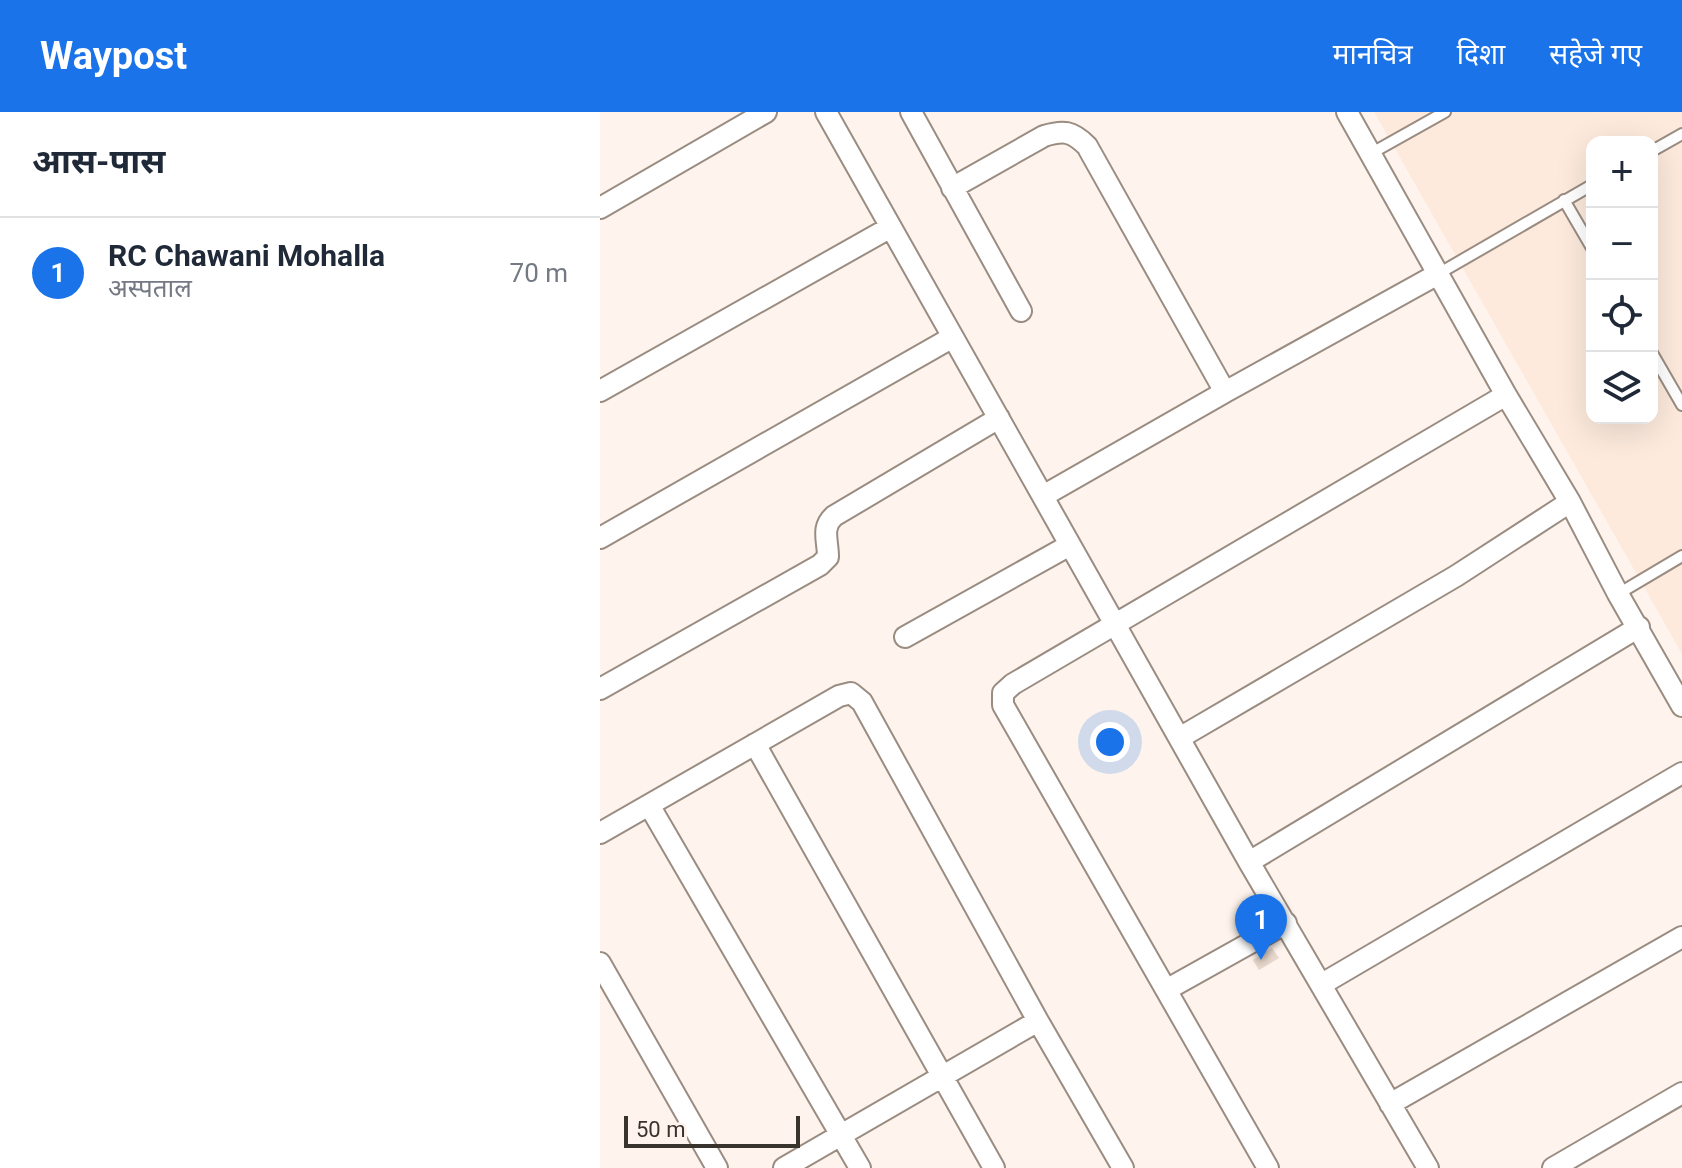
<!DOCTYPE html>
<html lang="hi">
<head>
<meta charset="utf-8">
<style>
	body { margin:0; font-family:Roboto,"Noto Sans Devanagari",sans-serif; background:#f2f2f3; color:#1f2937 }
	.controls { position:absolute; right:24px; top:24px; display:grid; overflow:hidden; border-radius:16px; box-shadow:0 8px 32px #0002 }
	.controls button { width:72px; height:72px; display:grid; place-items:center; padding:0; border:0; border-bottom:2px solid #e0e1e3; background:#fff; color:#1f2937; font:40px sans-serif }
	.scale { position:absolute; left:24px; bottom:20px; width:176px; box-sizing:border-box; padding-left:8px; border:4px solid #39332e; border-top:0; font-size:22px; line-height:28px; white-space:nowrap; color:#39332e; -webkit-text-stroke:6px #fef4ed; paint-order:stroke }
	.you { position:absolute; left:510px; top:630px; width:28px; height:28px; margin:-20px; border:6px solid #fff; border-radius:50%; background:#1a73e8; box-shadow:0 0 0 12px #1a73e833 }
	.badge { display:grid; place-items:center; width:52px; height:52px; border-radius:50%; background:#1a73e8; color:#fff; font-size:26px; font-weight:700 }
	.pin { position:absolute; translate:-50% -66px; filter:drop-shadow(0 2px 4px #0008) }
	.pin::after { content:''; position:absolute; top:42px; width:28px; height:24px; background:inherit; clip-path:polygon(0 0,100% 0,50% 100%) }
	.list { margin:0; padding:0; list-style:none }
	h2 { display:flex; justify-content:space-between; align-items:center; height:104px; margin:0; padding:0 32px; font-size:34px }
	h2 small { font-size:26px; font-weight:400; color:#747a83 }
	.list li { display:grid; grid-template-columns:52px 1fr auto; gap:24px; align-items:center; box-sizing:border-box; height:112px; padding:0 32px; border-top:2px solid #e0e1e3 }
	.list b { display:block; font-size:30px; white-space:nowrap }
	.list p { margin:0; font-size:26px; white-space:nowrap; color:#747a83 }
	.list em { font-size:26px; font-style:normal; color:#747a83 }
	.icon { flex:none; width:44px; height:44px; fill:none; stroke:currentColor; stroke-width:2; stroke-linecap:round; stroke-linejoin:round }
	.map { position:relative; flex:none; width:1082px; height:1056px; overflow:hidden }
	header { display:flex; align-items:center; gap:48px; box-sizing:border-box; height:112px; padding:0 40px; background:#1a73e8; color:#fff }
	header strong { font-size:38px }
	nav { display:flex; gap:44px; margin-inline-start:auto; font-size:28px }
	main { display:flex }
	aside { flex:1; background:#fff }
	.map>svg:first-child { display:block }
	.built { fill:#fdeadd; fill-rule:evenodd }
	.building { fill:#e8d8cd }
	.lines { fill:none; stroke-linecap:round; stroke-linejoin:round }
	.service-casing { stroke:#9a8c81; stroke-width:14 }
	.minor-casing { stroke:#9a8c81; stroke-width:24 }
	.service { stroke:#fff; stroke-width:10 }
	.minor { stroke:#fff; stroke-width:20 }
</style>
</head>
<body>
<header>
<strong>Waypost</strong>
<nav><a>मानचित्र</a><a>दिशा</a><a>सहेजे गए</a></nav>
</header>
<main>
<aside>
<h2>आस-पास<small></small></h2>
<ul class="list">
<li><span class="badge">1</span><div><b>RC Chawani Mohalla</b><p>अस्पताल</p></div><em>70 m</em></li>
</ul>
</aside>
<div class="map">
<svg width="1082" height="1056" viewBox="0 0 1082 1056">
	<rect width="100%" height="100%" fill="#fef4ed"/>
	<path class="built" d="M774,0H1082V542ZM992,30H1052V306H992Z"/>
	<path class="building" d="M672,836L679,846L659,858L653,848Z"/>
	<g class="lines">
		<g class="service-casing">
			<path id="service" d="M1052,39L1082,22
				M770,42L845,0
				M964,88L992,136
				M838,162L992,73
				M1052,241L1082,293
				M1018,482L1082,444"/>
		</g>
		<g class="minor-casing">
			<path id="minor" d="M226,0L649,750L828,1056
				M311,0L421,199
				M747,0L906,283L970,390L1018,482L1082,594
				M352,76L444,24C464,18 472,19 487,34L625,280L838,162
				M0,96L166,0
				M0,279L291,115
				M443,384L625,280
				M0,426L353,225
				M305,525L470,433
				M0,577L220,453L228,445C228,428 221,416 234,404L399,306
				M581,625L856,464L970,390
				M155,632L394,1056
				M49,693L260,1056
				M0,721L239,584L251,581L262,590L438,909L523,1056
				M649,750L1039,515
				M0,851L117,1056
				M722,872L1082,661
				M566,878L686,811
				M790,992L1082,825
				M184,1056L438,909
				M668,1056L403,593V581L413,572L906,283
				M953,1056L1082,981"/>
		</g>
		<use href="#service" class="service"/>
		<use href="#minor" class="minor"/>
	</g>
</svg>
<div class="controls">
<button>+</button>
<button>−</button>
<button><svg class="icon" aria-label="locate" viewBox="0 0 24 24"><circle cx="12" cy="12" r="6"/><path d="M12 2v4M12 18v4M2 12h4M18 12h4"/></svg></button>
<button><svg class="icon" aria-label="layers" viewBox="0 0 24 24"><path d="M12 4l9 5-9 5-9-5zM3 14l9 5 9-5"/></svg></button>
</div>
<div class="scale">50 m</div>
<div class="you"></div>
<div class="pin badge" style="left:661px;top:848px">1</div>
</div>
</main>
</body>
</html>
